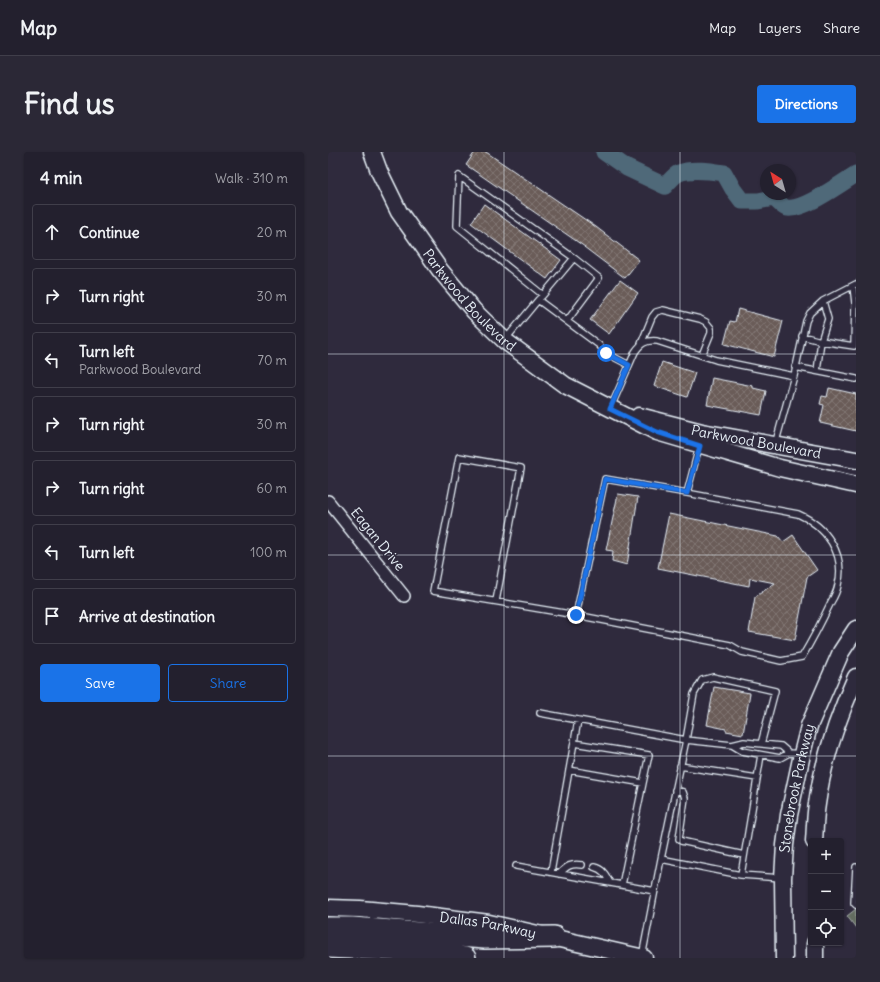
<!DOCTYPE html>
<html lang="en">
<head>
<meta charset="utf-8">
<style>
	body { margin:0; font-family:Delius,sans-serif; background:#2b2836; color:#f1f3f6 }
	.controls { position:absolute; right:12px; bottom:12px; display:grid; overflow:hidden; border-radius:4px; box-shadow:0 1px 3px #0004 }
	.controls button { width:36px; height:36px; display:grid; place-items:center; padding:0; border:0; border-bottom:1px solid #403e4a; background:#23202e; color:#f1f3f6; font:20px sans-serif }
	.compass { position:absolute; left:432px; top:12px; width:36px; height:36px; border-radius:50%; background:#23202e; box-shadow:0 1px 3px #0004; rotate:323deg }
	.stop { position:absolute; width:12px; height:12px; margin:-9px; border:3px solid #1a73e8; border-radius:50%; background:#fff }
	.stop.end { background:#1a73e8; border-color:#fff; box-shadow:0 1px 4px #0008 }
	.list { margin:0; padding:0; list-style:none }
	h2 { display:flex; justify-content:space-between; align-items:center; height:52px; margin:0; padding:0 16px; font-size:17px }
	h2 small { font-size:13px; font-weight:400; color:#a3a3aa }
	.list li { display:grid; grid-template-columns:26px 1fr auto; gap:12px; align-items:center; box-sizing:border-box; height:56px; margin:0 8px 8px; padding:0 8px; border:1px solid #403e4a; border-radius:4px }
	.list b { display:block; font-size:15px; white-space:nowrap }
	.list p { margin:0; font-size:13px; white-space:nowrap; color:#a3a3aa }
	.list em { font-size:13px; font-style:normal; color:#a3a3aa }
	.actions { display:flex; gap:8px; padding:12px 16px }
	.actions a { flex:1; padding:9px 0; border:1px solid #1a73e8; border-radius:4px; text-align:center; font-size:14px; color:#1a73e8 }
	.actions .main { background:#1a73e8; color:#fff }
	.icon { flex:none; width:22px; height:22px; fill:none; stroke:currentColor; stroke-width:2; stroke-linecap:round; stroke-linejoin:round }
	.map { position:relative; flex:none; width:528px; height:806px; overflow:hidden; border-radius:4px }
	header { display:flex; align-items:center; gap:24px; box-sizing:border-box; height:56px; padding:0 20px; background:#23202e; border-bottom:1px solid #403e4a }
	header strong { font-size:19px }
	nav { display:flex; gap:22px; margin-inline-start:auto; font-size:14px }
	.intro { display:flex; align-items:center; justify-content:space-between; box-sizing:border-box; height:96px; padding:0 24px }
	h1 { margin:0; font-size:28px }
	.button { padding:10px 18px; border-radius:4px; background:#1a73e8; color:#fff; font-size:14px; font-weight:700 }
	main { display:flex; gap:24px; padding:0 24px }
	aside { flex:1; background:#23202e; border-radius:4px; box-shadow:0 1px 3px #0004 }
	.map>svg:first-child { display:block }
	.pitch { fill:#646c60; stroke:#a6aeac }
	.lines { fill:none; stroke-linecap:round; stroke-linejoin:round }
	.river { stroke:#506979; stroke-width:17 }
	.building { fill:url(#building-cross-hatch); stroke:#e8f1f8 }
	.service-casing { stroke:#e8f1f8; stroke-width:8 }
	.minor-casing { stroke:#e8f1f8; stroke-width:14 }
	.secondary-casing { stroke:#e8f1f8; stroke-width:19 }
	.motorway-casing { stroke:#e8f1f8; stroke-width:24 }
	.service { stroke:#2f2a3d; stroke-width:5.5 }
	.minor { stroke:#2f2a3d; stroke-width:11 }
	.secondary { stroke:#2f2a3d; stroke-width:16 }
	.motorway { stroke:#2f2a3d; stroke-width:21 }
	.route { stroke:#1a73e8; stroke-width:5 }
	.grid { fill:none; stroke:#e8f1f8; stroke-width:1; stroke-opacity:0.55 }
	.labels { text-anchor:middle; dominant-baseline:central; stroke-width:3; stroke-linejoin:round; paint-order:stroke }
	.street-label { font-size:14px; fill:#e8f1f8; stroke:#2f2a3d }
</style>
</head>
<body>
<header>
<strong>Map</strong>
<nav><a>Map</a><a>Layers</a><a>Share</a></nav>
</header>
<div class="intro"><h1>Find us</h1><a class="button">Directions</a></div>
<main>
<aside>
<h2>4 min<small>Walk · 310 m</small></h2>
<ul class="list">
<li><svg class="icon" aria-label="ahead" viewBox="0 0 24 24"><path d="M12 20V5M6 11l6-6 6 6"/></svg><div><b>Continue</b></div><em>20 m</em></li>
<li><svg class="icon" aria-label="right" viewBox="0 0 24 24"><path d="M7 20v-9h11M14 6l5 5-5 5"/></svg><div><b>Turn right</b></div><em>30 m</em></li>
<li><svg class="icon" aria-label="left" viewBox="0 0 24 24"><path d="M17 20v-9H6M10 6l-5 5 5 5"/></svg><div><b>Turn left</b><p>Parkwood Boulevard</p></div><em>70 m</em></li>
<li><svg class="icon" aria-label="right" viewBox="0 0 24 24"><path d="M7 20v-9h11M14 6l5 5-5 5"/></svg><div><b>Turn right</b></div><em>30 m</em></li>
<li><svg class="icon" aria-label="right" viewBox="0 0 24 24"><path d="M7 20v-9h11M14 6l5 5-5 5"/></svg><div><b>Turn right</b></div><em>60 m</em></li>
<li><svg class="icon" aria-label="left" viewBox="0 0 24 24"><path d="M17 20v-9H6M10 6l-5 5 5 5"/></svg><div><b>Turn left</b></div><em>100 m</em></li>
<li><svg class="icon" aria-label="arrive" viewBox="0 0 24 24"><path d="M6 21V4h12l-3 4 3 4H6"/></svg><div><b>Arrive at destination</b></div></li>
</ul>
<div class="actions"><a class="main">Save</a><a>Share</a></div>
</aside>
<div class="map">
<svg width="528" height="806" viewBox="0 0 528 806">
	<defs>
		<pattern id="building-cross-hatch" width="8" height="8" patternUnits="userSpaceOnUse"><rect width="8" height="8" fill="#6b5c59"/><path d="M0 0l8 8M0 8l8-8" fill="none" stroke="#807472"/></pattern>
	</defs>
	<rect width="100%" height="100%" fill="#2f2a3d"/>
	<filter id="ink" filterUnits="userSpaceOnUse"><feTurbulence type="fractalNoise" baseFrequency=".025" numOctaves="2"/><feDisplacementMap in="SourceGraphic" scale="8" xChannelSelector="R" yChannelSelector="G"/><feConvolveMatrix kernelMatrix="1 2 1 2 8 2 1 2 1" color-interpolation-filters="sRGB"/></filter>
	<g filter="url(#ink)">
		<path class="pitch" d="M528,757V776L519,764Z"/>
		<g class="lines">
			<path class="river" d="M276,0L299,16L337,34C341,30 346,23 351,21C364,16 383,19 396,21L405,37L414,49H430L446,46C450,49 454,55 459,56C475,59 514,31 528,22"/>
		</g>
		<path class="building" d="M147,0H158L268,75L311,108L297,126L256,95H257L138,13Z
			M156,52L233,108L219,127L143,71Z
			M292,128L310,141L281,182L262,168Z
			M410,157L455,169L446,205L396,192L402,169L407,170Z
			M334,210L367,221L359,245L326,234Z
			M384,226L425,234V236L438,239L433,263L379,253Z
			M501,236L528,242V279L492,271L496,253L492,252L494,244L499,245Z
			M290,342L310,345L299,413L284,409L285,399L278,398Z
			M341,362L450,384L455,390L465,383L489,418L479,425L467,488L421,480L427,445L447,431L422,426L421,434L330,416Z
			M386,535L422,541L415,582L398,579V577L379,573Z"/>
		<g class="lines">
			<g class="service-casing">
				<path id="service" d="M210,148L215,143L246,106L131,24L129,74L215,143
					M495,149L500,167L493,189L526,194L527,151L525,134
					M239,169L271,126L246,106
					M474,184L493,189L489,219
					M177,188L210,148L271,193L278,201L301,213
					M313,192L324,165L328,160L335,158L372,167L378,170L383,176V181L374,203
					M467,215L528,227
					M283,255L307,200C313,191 318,188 329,189L388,208L466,224
					M447,293L466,224L478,169L482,161L495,149L528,132
					M277,327L359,341L470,362C498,374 518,402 510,433C509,439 506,445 503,450C494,469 485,487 474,505L453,509L414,500L402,493L248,463Z
					M359,341L371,295
					M168,449L193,316L131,305L105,439L248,463
					M212,561L358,588L366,542L374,528L385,525L447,539L433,592
					M246,591L321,603L315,631
					M404,593L358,588L333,707L413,723L454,726
					M461,601L452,606L414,599L404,593L416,590L453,594L461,601L474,602
					M352,614L429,626
					M241,618L315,631L294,733
					M347,638L355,640L357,646L351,687L353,689L416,703
					M188,714L327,739
					M266,715C275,717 278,723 282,731
					M528,715L526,751L528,753
					M223,720L250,568
					M231,722C239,714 243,711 254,713
					M413,723L433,603
					M314,805L333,707"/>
			</g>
			<g class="minor-casing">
				<path id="minor" d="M0,349L76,444"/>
			</g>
			<g class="secondary-casing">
				<g id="secondary">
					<path id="s1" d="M44,0L51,19L71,60L112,118L146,159L177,189L237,233L329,280L452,316L528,333"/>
					<path id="s2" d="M311,264L374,280L528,308"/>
					<path d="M486,689C487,677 487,664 489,652C495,608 510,565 528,525"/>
					<path id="s3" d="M0,756L32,757L89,762L161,771L316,806"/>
					<path d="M487,791V806"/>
					<path id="s4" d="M456,806L455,726L457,693L461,663L474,602L481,574L513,500L528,477"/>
				</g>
			</g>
			<g class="motorway-casing">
				<path id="motorway" d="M0,776H24L157,786L226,785
					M0,795L83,799L137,806"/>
			</g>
			<use href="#service" class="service"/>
			<use href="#minor" class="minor"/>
			<use href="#secondary" class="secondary"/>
			<use href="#motorway" class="motorway"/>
		</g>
	</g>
	<g class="lines" filter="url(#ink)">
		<path class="route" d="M248,463L277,327L359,341L372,294L329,280L282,257L301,213L278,201"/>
	</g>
	<path class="grid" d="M176,0V806M352,0V806M0,202H528M0,403H528M0,604H528"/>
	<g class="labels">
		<g class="street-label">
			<text stroke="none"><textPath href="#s1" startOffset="179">Parkwood Boulevard</textPath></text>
			<text stroke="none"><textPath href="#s2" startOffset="120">Parkwood Boulevard</textPath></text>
			<text transform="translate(50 387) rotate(51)">Eagan Drive</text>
			<text stroke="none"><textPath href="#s4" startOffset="171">Stonebrook Parkway</textPath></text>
			<text stroke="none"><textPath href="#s3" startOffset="161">Dallas Parkway</textPath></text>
		</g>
	</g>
</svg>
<div class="controls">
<button>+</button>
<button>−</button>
<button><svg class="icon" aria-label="locate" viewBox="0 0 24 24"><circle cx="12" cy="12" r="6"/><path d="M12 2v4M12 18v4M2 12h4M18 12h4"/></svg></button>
</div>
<svg class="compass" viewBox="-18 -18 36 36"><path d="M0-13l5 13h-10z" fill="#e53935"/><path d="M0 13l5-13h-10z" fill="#a3a3aa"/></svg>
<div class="stop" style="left:278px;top:201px"></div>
<div class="stop end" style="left:248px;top:463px"></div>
</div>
</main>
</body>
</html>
